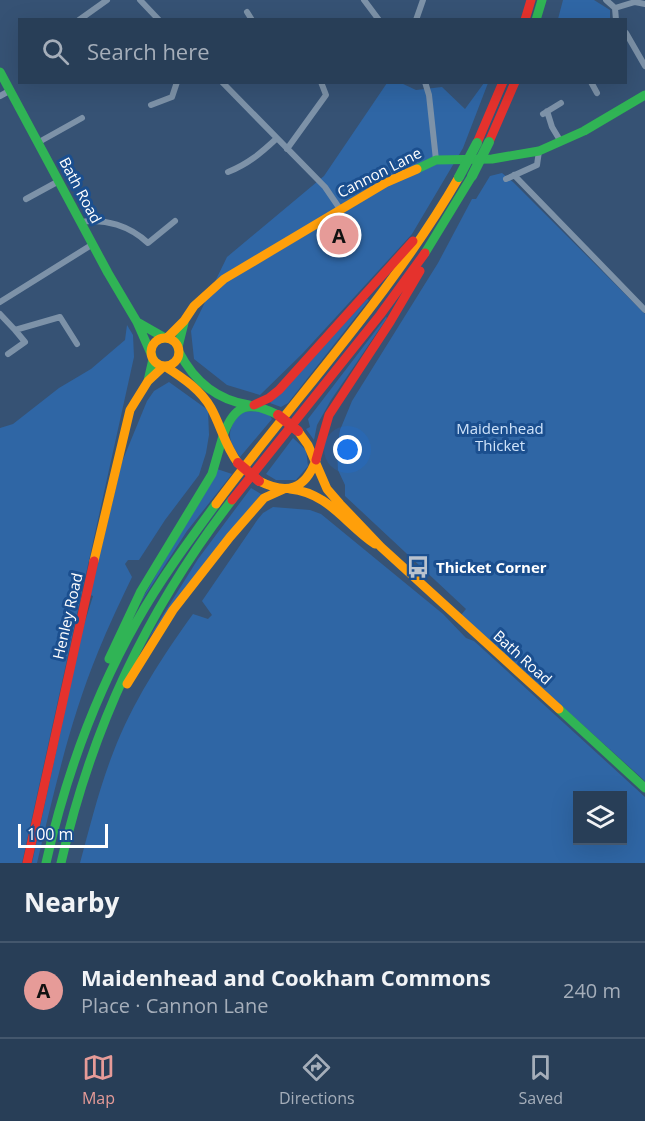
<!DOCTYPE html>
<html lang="en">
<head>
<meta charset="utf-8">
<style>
	body { margin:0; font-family:"Open Sans",sans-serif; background:#344961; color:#f1f3f6 }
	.controls { position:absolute; right:18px; bottom:18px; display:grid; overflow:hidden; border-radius:0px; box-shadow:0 6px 24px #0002 }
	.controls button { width:54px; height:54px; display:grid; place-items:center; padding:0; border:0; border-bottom:2px solid #44576d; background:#283e57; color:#f1f3f6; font:30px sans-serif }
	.scale { position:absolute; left:18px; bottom:15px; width:90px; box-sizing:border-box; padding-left:6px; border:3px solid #fff; border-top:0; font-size:16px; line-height:21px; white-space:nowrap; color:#fff; -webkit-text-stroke:4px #1b4f8f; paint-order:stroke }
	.you { position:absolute; left:348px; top:450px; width:21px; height:21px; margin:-15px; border:4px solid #fff; border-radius:50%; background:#1a73e8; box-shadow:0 0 0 9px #1a73e833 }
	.badge { display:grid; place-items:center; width:39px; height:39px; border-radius:50%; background:#e69b98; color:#111; font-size:20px; font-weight:700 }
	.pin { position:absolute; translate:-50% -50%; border:3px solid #fff; box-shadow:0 2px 6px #0006 }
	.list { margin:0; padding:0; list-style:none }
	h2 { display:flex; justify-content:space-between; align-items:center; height:78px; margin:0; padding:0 24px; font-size:26px }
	h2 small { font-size:20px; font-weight:400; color:#a5aeba }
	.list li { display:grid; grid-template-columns:39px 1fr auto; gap:18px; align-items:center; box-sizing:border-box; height:96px; padding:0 24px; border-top:2px solid #44576d }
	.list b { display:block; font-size:22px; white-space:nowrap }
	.list p { margin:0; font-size:20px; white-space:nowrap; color:#a5aeba }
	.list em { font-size:20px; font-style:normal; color:#a5aeba }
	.icon { flex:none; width:33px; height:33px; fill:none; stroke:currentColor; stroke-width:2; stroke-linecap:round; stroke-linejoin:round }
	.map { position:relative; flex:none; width:645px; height:863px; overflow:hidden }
	.search { position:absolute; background:#283e57; box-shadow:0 6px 24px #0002; left:18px; right:18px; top:18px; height:66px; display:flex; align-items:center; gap:15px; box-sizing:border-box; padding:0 21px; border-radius:0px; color:#a5aeba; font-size:22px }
	.sheet { height:174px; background:#283e57 }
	nav { display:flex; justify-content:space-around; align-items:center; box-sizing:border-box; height:84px; border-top:2px solid #44576d; background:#283e57; font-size:16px; color:#a5aeba }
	nav a { display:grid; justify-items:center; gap:3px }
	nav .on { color:#e69b98 }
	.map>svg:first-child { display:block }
	.green { fill:#2f66a5; fill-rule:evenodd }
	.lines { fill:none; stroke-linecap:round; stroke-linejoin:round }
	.street { stroke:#7d92a8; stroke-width:6 }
	.fast { stroke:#30b455; stroke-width:9 }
	.slow { stroke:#ff9f0a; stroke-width:9 }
	.jam { stroke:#e5322d; stroke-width:9 }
	.fast-bridge { stroke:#30b455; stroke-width:10 }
	.jam-bridge { stroke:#e5322d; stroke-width:10 }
	.labels { text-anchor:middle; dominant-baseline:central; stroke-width:6; stroke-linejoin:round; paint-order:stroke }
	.street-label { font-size:15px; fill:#fff; stroke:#1b4f8f }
	.park-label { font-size:15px; fill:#cfe3fa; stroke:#1b4f8f }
	.poi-label { font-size:15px; font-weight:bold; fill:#fff; stroke:#1b4f8f; text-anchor:start }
</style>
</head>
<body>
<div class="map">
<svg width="645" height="863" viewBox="0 0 645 863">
	<rect width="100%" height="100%" fill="#365274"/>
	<path class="green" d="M563,0H594L610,10V19H558Z
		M387,83H401L416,90L442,87L465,109L484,83H488L463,148L412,234L303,353L260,395L227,385L194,359L191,331L227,257L324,176Z
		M502,173L513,182L645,314V781L461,615L466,609L345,496V485L338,470L337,449L340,430L352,401L438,263L472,199H476L490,176Z
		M367,299L369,300L288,403L281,407L270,403Z
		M386,317L387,318L331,400L317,425L314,440L306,429L310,427L308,419Z
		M127,325L133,335L134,357L22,863H0V428L13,424L59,388L91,369L125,340Z
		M169,382L208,410L209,435L206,453L199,475L165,520L139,560H128L125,564L132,577C120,602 108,627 98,652C70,720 54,792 37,863H32L82,631L93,596L90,595L122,462L147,401L154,391Z
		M257,411L268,413L272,419L240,457C226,438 227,430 241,412Z
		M293,438L306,450L308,466L296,480H276L266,474Z
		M217,469L232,474L187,531L137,608Z
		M251,488L261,494L148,639L198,559Z
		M273,507L310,510L321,514L443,614L466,638L474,641L645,797V863H80C90,826 99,789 113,753C132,703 162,657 193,614L208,619L212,615L202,601L258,519L263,513ZM578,796H622V840H578Z"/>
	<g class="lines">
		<path class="street" d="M140,0L159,20
			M364,0L379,20
			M606,0L615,8L616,20
			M615,8L635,2L645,4
			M247,12L252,20
			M79,20L107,0
			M416,20L423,0
			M626,33L645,66
			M222,82L325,187L340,209
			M425,82L429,95L436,160
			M591,82L597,93
			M0,96L11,90
			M151,105L172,97L177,82
			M547,111L552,127L561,142
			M543,114L561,103
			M39,142L82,118
			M287,149L326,95L321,82
			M228,172C248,164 261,153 276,139
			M514,175L645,310
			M506,179L537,165L539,151
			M26,199L59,181
			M81,222C105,218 130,226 148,243L175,221
			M0,302L93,244
			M0,314L15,330L60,317L77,344
			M8,354L25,342L15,330"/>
		<path class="fast" d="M536,20L542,0
			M0,72L108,273L137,322L152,356
			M417,169L436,160L492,159L539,151L584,131L645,95
			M425,253L472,176
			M137,322L165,338
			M178,347L184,323
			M179,352C194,381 217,400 249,405
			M148,381L153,359
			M223,436C234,404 249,400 278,415
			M109,659L141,591L212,474L223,436
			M559,709L645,788
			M46,863C65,778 94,697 137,621C160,580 188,542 216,504
			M61,863C92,727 147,610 232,500"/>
		<path class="slow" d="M151 352a14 14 0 1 1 28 0a14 14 0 1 1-28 0Z
			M167,338L184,321L194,306L224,279L387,182L417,169
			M166,367C183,378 201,390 211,408C221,426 225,446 238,463
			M298,431L308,445L327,489L340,504L381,547L559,709
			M259,481C287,495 305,490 316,460
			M290,489C329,493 345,524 375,544
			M216,504C297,395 391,295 459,177
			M94,561L130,410L148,381L163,367
			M127,684L173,610L230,537L264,498L284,489"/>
		<path class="jam" d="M525,20L531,0
			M489,142L515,82
			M477,143L503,82
			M254,405L269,398L279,390L413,241
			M316,460L329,415L390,322L420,271
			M232,500L380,315L425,253
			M27,863L94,561"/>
		<path class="fast-bridge" d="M472,176L489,142
			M459,177L477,143"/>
		<path class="jam-bridge" d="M278,415L298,431
			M238,463L259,481"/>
	</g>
	<defs>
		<g id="bus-bare" transform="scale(1.8)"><path d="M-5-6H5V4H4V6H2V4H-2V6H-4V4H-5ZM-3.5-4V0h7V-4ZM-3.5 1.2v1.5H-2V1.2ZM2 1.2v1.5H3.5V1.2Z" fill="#b9c2ce" stroke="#1b4f8f" stroke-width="2.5" paint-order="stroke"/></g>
	</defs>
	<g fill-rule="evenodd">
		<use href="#bus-bare" x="418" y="567"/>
	</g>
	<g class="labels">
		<g class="street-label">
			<text transform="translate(379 172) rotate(-27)">Cannon Lane</text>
			<text transform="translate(81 190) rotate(62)">Bath Road</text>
			<text transform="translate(67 616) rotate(-77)">Henley Road</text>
			<text transform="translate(523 657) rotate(42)">Bath Road</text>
		</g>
		<g class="park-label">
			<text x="500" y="428">Maidenhead<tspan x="500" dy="17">Thicket</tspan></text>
		</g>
		<g class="poi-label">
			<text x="436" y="567">Thicket Corner</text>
		</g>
	</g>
</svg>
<div class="controls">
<button><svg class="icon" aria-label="layers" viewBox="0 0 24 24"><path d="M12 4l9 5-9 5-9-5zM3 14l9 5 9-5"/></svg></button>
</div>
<div class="scale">100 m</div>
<div class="you"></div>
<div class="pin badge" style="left:339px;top:235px">A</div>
<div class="search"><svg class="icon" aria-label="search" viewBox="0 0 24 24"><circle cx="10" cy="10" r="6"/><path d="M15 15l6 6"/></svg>Search here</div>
</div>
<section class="sheet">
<h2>Nearby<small></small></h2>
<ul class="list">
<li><span class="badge">A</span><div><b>Maidenhead and Cookham Commons</b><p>Place · Cannon Lane</p></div><em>240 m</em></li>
</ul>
</section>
<nav>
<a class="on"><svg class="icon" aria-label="map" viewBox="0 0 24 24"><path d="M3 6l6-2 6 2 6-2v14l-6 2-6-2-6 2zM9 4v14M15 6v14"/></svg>Map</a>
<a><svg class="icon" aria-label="directions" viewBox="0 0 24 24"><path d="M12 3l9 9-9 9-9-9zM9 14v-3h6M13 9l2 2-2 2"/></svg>Directions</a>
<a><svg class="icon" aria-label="saved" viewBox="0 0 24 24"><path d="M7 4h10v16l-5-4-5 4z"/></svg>Saved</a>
</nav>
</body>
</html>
